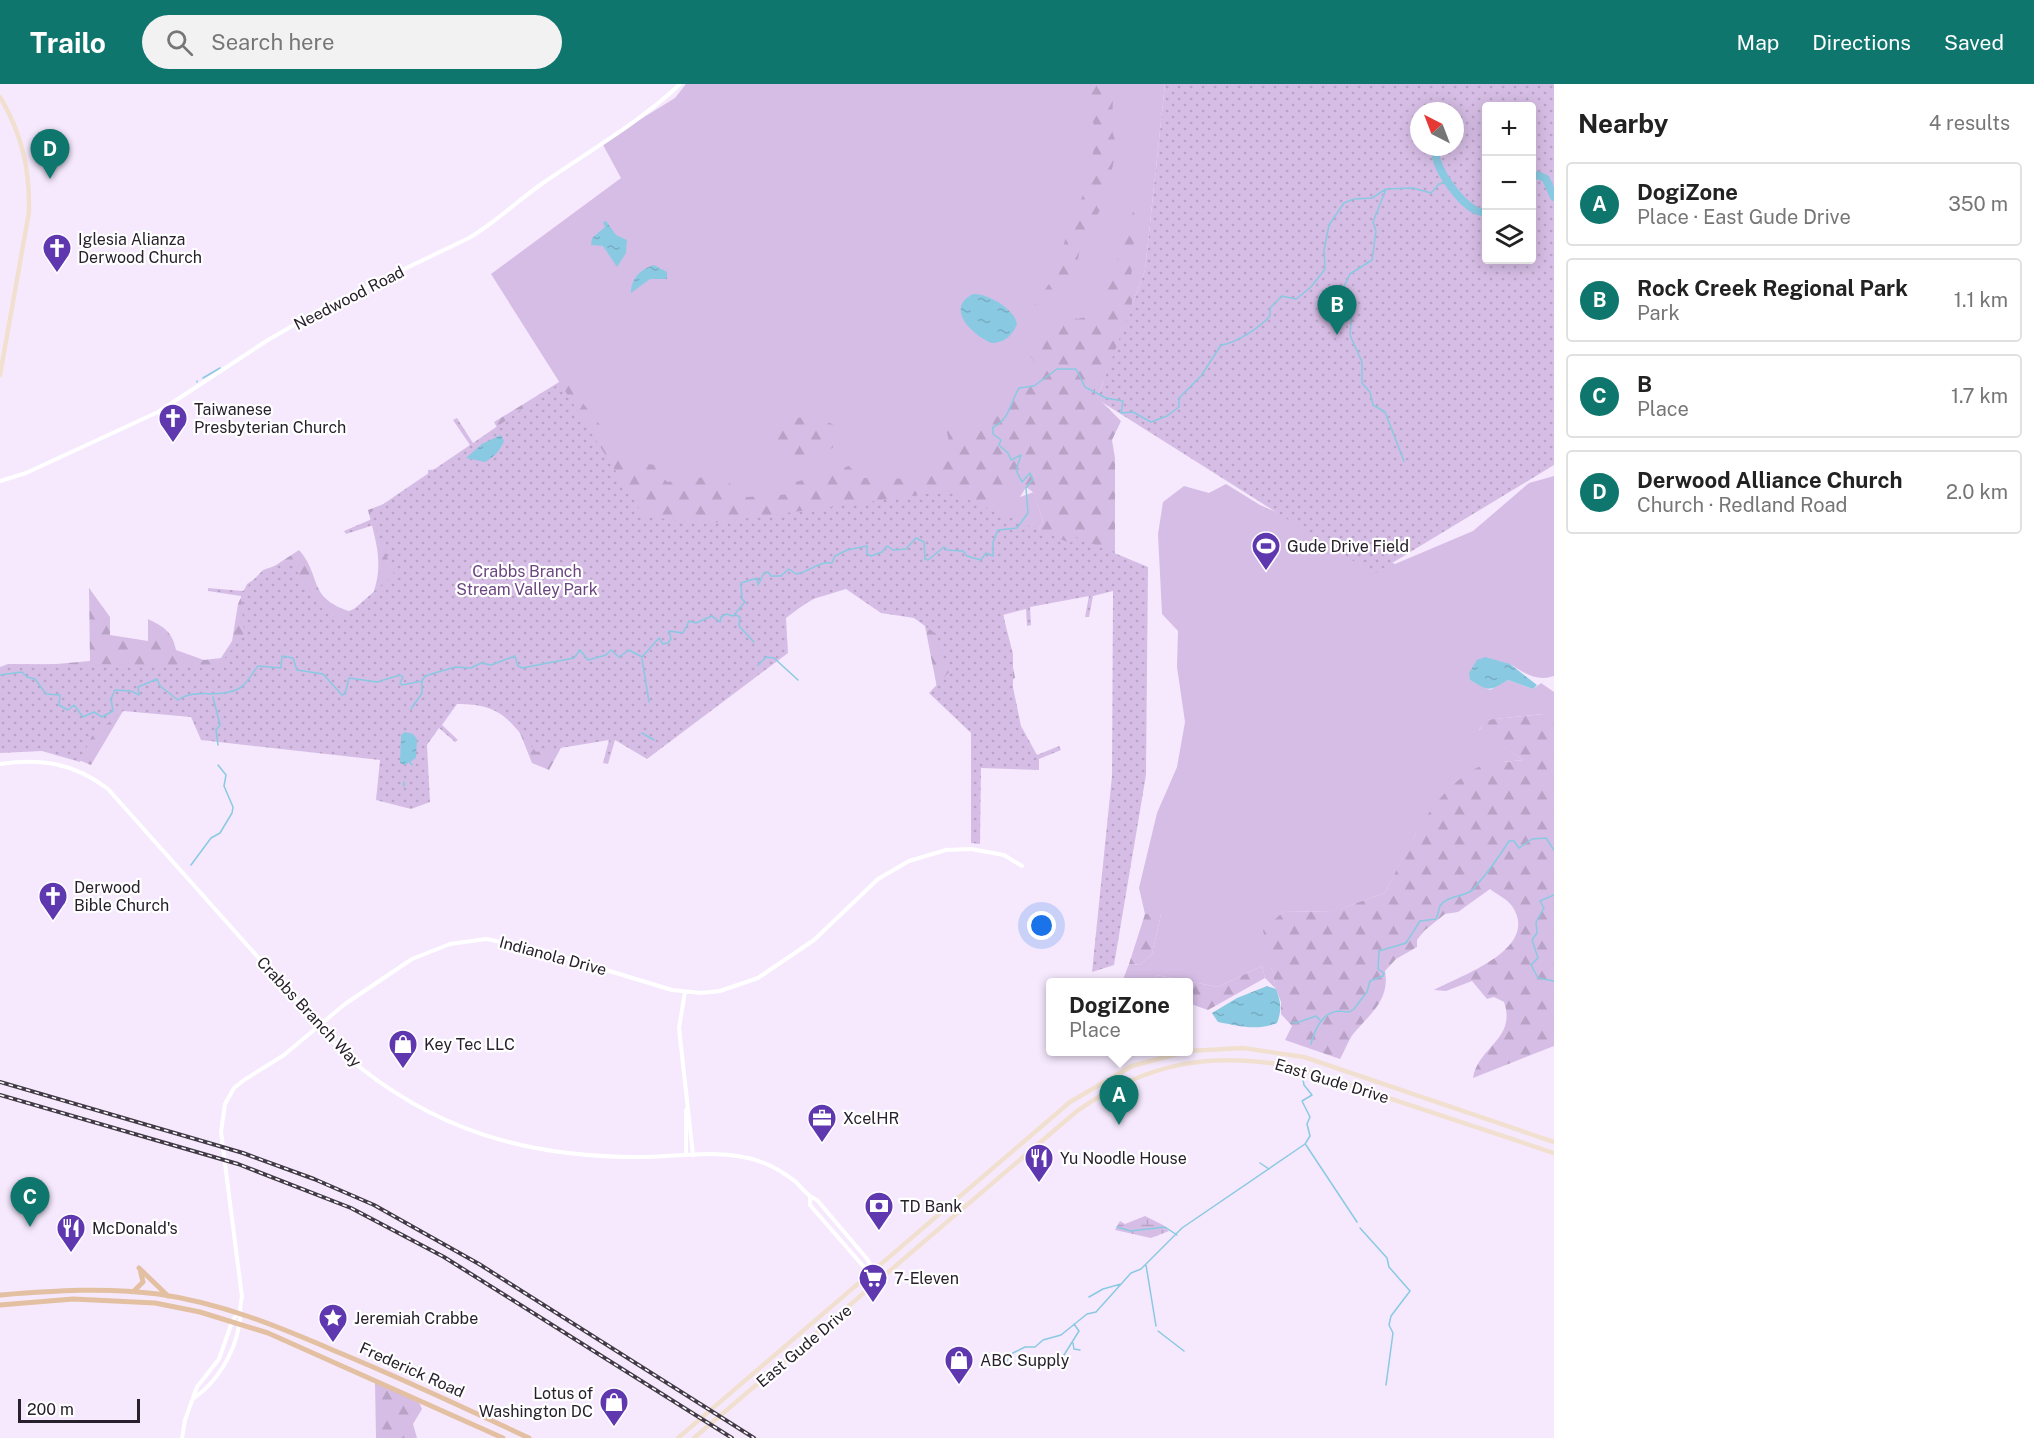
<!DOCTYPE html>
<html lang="en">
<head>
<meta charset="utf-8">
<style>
	body { margin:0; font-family:"Public Sans",sans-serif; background:#f2f2f2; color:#222 }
	.controls { position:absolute; right:18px; top:18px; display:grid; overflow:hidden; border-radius:6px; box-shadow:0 3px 15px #0003 }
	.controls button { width:54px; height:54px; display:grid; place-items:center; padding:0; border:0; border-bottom:2px solid #e0e0e0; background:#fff; color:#222; font:30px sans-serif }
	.compass { position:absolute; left:1410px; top:18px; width:54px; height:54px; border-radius:50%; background:#fff; box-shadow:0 3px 15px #0003; rotate:318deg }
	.scale { position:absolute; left:18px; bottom:15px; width:122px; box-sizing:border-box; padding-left:6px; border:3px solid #28202c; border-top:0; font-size:16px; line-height:21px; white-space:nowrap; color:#28202c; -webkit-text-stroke:4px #fff; paint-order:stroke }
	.you { position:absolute; left:1042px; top:842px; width:21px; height:21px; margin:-15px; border:4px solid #fff; border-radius:50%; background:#1a73e8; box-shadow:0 0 0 9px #1a73e833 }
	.badge { display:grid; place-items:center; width:39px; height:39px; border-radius:50%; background:#0f766e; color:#fff; font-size:20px; font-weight:700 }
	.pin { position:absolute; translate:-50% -50px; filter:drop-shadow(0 2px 3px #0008) }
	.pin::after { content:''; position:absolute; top:32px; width:21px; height:18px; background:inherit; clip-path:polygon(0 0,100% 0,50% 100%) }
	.popup { position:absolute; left:1046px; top:894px; width:147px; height:78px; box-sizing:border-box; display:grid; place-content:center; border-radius:6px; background:#fff; filter:drop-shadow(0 2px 4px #0005); font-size:20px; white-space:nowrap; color:#767676 }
	.popup b { font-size:22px; color:#222 }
	.popup::after { content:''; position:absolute; left:50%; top:100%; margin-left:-12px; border:12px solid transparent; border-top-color:#fff }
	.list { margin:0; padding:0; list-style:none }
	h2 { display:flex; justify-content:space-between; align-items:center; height:78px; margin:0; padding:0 24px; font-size:26px }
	h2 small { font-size:20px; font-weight:400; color:#767676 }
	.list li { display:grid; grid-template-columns:39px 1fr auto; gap:18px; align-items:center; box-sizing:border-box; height:84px; margin:0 12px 12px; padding:0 12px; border:2px solid #e0e0e0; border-radius:6px }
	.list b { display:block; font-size:22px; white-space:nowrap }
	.list p { margin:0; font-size:20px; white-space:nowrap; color:#767676 }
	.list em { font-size:20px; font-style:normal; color:#767676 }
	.icon { flex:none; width:33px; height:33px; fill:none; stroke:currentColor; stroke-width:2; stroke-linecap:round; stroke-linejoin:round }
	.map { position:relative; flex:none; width:1554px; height:1354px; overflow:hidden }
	header { display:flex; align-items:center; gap:36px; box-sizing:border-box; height:84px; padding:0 30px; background:#0f766e; color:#fff }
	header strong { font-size:28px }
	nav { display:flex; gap:33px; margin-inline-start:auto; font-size:21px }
	.search { width:420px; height:54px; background:#f2f2f2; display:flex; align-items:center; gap:15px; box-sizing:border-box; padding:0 21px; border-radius:33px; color:#767676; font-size:22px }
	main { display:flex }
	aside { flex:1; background:#fff }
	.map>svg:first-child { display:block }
	.grass { fill:#d6bde5 }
	.forest { fill:url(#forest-firs) }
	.wetland { fill:url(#wetland-marsh) }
	.park { fill:url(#park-dots); fill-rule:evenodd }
	.water { fill:url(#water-ripples) }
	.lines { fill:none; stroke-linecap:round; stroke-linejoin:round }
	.stream { stroke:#8ac9e2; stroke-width:1.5 }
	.river { stroke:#8ac9e2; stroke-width:8 }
	.tertiary { stroke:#fff; stroke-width:4 }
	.secondary { stroke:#f1e0d0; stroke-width:4.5 }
	.primary { stroke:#e3c0a1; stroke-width:5 }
	.rail-casing { stroke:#433a47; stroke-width:4 }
	.rail { stroke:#fff; stroke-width:1.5; stroke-dasharray:4.5; stroke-linecap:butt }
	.labels { text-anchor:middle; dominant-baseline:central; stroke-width:4.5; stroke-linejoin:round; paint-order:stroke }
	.poi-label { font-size:16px; fill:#28202c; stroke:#fff; text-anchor:start }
	.street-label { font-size:16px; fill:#28202c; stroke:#fff }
	.park-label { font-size:16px; fill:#6b4580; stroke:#fff }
</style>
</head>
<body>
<header>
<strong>Trailo</strong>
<div class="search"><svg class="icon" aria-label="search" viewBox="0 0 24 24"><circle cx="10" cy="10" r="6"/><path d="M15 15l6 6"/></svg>Search here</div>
<nav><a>Map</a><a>Directions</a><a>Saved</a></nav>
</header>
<main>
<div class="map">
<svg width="1554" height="1354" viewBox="0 0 1554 1354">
	<defs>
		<pattern id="forest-firs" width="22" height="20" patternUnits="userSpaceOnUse" patternTransform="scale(1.5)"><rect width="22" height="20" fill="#d6bde5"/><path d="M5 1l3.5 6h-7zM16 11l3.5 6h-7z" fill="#b8a2c5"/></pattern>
		<pattern id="wetland-marsh" width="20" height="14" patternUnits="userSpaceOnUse" patternTransform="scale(1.5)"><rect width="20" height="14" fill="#d6bde5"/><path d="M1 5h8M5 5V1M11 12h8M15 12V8" fill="none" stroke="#b8a2c5"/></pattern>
		<pattern id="park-dots" width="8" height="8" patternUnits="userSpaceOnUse" patternTransform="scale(1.5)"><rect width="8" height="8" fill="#d6bde5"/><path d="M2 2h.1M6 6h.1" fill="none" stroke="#b8a2c5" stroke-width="1.8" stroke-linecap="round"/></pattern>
		<pattern id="water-ripples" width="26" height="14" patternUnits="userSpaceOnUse" patternTransform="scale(1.5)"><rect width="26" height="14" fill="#8ac9e2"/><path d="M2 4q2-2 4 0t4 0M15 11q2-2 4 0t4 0" fill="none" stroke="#77acc2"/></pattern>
	</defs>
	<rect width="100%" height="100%" fill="#f6e9fe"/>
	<path class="grass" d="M686,0H1165L1145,186L1097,315L1084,311L1020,413L1034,408L1043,438L1023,471L852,488L644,432L491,190L621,94L602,59L675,14Z
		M1554,392V592C1537,598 1524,589 1510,580L1470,596L1490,606L1508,596L1533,605L1541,599L1554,608V635L1543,630L1486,636L1479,646L1523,676L1503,678L1416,749L1385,809L1332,828L1284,827L1264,846L1276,905L1265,894L1262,882L1218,903L1157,891L1153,898H1122L1129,880L1140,881L1152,870L1161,830H1145L1139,804L1157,729L1177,683L1185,638L1177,583L1178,547L1162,530L1158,450L1163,418L1184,402L1209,409L1226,400L1260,421L1395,480L1473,447L1529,399Z"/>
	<path class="forest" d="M1089,0H1109L1113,9L1112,47L1117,62L1105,118L1081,158L1075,192L1053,213L1039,239L1031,243L1027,231L1054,193L1070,140L1088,100L1095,56Z
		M1137,116L1131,196L1133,242L1120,302L1095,294V311L1121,337L1112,356L1115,374V485L1101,497L1001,518L1015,594L992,604L978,639L938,609L924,537L886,524L838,500L771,541L767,512L788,488L821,485L850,496L852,487L880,506L900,491L925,500L963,488H989L993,476L1023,471L1043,438L1034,409L1011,391L1008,417L976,425L977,434L955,444L933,437L842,454L810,469H764L754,481L732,479L713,499L626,536L602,526L589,533L566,553L546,551L533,534L517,546L456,525L457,549L541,601L611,594L651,570L701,547L760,516L767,543L684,601L593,630L570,647L549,686L532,679L508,619L466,609L439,626L396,613L384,639L386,665L205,652L203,638L327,637L340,623L302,595L297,620L240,621L180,612L167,623L126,622L91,681C57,667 36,661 0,667V595L22,583L90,577L89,504L110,533V551L148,557V535C164,543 172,547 176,566L204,576L221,574L232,557L238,520L247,500L299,466C322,492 307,513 349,527L370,518C385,482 377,462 368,426L428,403V386L454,384L485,405L500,401L509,392L503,383L512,343L499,347L494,338L564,295L628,377L655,381L667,398L719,391L747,413L794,410L796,398L849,382L861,394L928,395L952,373L946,343L978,342L1004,329L1039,285L1029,270L1041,262L1043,250L1062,226L1077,235L1099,230Z
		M787,332C809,336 832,332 846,352C825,374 801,381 775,365C773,352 778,342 787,332Z
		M1554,629V962L1473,994C1478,963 1517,955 1504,918L1494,913L1487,915L1472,897L1446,907L1434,906C1461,891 1541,865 1512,822C1507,815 1496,810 1490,805L1458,828L1445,830L1424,847L1417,856V863L1396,875L1385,887C1390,916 1371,929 1354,949C1348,956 1345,967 1340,975L1285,956L1292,942L1281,930V918L1276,905L1263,846L1284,827L1331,828L1385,809C1408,765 1429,712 1473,686C1486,678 1508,678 1523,676L1479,647L1485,636Z
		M1145,830H1161L1152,870L1140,881L1129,880Z
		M1262,882L1265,894L1208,926L1188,919V898H1153L1157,891L1218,903Z
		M375,1298L419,1318L422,1325L413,1340L417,1354H376Z"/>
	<path class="wetland" d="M1145,1132L1163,1141L1169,1147L1151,1154L1115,1146L1120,1137L1125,1140Z"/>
	<path class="park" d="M1165,0H1554V381L1374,490L1097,315L1145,186ZM1486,22H1532V176H1486ZM1419,27H1455V63H1419Z
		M560,299L644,432L705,440L948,407L1070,459L1076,453L1148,483L1146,691L1114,881L1092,888L1112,692L1113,507L1093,512L1089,533H1085L1089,512L1030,523L1031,541L1027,542L1026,525L1003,531L1013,570V603L1021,642L1037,671L1059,662L1061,666L1039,675V686L981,684L980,760L971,759V649L929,609L953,584L942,574L936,550L914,534L881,529L846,505L810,516L786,534L788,569L647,675L615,656L608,680L603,679L609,656L536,668C508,636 503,620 457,620L442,641L458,656L455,658L439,644L427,661L430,718L411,725L376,716L380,676L201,656L191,633L123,627L92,652L80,678L42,667L0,669V583L8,580L219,581L244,550L241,512L208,507V504L243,507L263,486L295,475L301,502L337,540L394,490L374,441L346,450L344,447L372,435L370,429L470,361L453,336L457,334L473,359Z"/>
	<path class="water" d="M606,137L616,151L627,156L626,169L617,183L603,162L591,161L592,154L605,143L603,138Z
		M654,181L667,188V195H650L631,209C631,194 641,185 654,181Z
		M973,210C987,209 1015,225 1017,240C1013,251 1004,259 992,259C973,252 944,224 973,210Z
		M501,351L504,357C500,367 494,373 485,378L466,374L482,360Z
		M1485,573L1510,580L1537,601L1533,605L1508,596C1489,608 1489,607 1470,596L1469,589L1477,576Z
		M405,648L413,650L417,655L416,674L405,681L400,679L401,651Z
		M1267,902L1276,905C1281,918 1282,926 1277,939C1256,947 1239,942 1218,938L1212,929L1237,914Z"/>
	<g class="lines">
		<path class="stream" d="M1386,105L1373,138L1376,147L1372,176L1350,190L1338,215L1352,228L1350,251L1362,278V299L1370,308L1373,321L1385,328L1404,377
			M203,294L220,284
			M197,298V297
			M736,531L740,533L739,542L754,558
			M642,575L649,618
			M758,581L766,573L774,574L798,596
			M0,591L22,588L27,593L35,595L46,610L60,611L59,621L68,626L74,621L83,633L94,628L102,633L113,627L111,615L115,606L131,607L139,611L138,603L157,595L160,602L178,616C197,603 219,616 240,604C247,600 253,588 258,582L281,584L282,572L293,574L297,586L323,590L342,611L345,610L349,594L377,598L400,591L403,593L400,599L402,601L422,597L425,592L455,583L471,584L481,579L491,581L515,572L518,582L522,584L574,574L580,566L588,576L606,571L611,566L619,573L629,566L642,573L659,554L663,560L668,559L671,555L669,547L683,549L689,537L696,539L712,532L720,538L721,533L726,530L733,532L745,518L742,515L741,499L757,494L758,501L764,489L768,488L771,492H781L789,485L796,490C810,488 818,477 832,479L835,472L847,466L867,462V470L871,472L882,468L887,462L893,466L906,465L916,454L924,458L925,475L928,476L944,463L947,466L963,467L967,472L981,476L986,469L993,472V458L998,446L1017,444L1028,429L1026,404L1033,395L1030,389L1022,398L1016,386L1021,371L1011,376L1008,369L999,361L1001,356L993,350V343C1009,337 1011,317 1019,304L1034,302L1057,285H1076L1085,303L1106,314L1123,317L1121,329L1133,328L1151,338L1167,332L1179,323V314L1201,292L1221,261C1237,259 1260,243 1270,232V224L1282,212L1296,215L1311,203L1325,185L1324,166L1329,141L1344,119L1354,115L1372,114L1386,105L1413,104L1431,109L1439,100L1448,98
			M213,613L220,641L216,646L218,661
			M411,625L422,609V597
			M642,649L654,656
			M410,678L412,681
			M404,702V698
			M191,781L211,754L220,749L232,729L233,723L224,702L226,691L218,681
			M1554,811L1540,817L1544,824L1536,838L1537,849L1532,856L1538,874L1531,881L1538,894L1554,897
			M1292,938L1296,939L1316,932L1320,936
			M1311,960C1314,947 1322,928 1339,927C1345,927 1347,930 1353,926L1367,908L1370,897L1383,892L1384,889L1378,885L1379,867L1406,859L1420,837L1436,835C1439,830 1438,826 1440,822C1449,809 1467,815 1476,802C1488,788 1499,773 1509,757H1514L1519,764L1532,755L1546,754L1554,766
			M1306,1061L1357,1138
			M1260,1079L1269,1085
			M1117,1143L1131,1147L1165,1143L1177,1151
			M1360,1144L1387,1174L1389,1183L1410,1207L1391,1232L1389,1241L1393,1249L1386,1301
			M1146,1181L1156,1242
			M1089,1213L1103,1205L1121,1200
			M1158,1247L1184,1267
			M1073,1259L1074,1265L1080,1266
			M1000,1279L1007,1277L1011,1270L1025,1263H1035L1043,1256L1061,1251L1087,1230L1096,1228L1131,1189L1141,1185L1182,1144L1305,1060L1310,1052L1307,1040L1310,1033L1302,1017L1312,1011L1304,1001L1302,990
			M1059,1279L1079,1247L1074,1240"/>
		<path class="river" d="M1435,63C1436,68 1435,72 1437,77C1442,92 1467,131 1486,128
			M1532,93L1538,91L1546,95L1554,113"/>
		<path class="tertiary" d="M0,397L26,389L158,328L268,256L327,222L469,154C496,138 517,117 543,99C589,67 639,39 680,0
			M0,680C42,674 74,679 108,705L345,971C432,1046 525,1073 639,1073C673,1073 710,1066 743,1073C763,1076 781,1086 796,1098C803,1105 807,1112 817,1116L868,1176L873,1188
			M685,908L679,944L693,1071
			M686,1026V1071
			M810,1113V1121L863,1182L879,1196
			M194,1314C217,1298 234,1270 239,1242C241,1232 239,1223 242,1213L221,1048L225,1020L234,1004L244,996L284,971L345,920L412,875L450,860L486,855L537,865L672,906L701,909L720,907L758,894L814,856L878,795L909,777L946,766L971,765L1004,771L1022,782
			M182,1354L185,1336L197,1303L219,1275L232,1238L238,1228"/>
		<path class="secondary" d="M0,13C22,50 30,86 29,128L0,291
			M1188,967L1243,964L1304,973L1554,1058
			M678,1354L1070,1018L1132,982L1185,968
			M694,1354L1077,1027C1148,978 1211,967 1295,983L1554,1069"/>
		<path class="primary" d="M139,1184L168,1212
			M134,1207L143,1198L140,1185
			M0,1211C53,1207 105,1203 158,1210C221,1219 277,1242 335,1267C401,1294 465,1324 529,1354
			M0,1221L73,1215L155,1219L200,1228L268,1249L503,1354"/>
		<g class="rail-casing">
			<path id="rail" d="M0,998L243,1069L314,1095L374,1121L479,1180L754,1354
				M0,1011L238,1080L351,1124L444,1173L732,1354"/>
		</g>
		<use href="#rail" class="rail"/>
	</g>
	<defs>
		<g id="church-pin" transform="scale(1.5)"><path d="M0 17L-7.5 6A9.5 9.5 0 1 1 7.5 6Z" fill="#5f37af" stroke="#fff"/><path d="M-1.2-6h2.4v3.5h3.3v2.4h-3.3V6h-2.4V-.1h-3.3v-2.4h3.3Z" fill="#fff"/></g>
		<g id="stadium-pin" transform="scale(1.5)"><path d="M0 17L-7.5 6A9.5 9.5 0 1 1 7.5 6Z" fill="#5f37af" stroke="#fff"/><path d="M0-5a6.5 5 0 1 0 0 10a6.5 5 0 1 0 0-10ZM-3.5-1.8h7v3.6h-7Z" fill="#fff"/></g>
		<g id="shop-pin" transform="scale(1.5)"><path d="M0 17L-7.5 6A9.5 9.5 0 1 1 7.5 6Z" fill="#5f37af" stroke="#fff"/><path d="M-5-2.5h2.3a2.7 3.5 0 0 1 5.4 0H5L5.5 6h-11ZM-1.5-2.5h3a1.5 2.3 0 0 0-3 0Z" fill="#fff"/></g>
		<g id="office-pin" transform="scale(1.5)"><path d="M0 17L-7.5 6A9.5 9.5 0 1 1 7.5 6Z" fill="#5f37af" stroke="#fff"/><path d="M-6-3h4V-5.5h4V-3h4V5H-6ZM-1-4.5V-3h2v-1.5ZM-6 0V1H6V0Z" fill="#fff"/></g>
		<g id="restaurant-pin" transform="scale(1.5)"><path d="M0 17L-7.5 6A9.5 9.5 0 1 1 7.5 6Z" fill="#5f37af" stroke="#fff"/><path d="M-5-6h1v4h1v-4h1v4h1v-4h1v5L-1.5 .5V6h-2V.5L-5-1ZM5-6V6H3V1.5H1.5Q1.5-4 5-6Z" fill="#fff"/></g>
		<g id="bank-pin" transform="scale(1.5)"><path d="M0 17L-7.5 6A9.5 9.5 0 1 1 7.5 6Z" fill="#5f37af" stroke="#fff"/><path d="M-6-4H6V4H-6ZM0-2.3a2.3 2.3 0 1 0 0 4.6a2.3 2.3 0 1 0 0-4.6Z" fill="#fff"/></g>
		<g id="supermarket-pin" transform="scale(1.5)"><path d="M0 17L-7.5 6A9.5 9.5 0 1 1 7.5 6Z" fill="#5f37af" stroke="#fff"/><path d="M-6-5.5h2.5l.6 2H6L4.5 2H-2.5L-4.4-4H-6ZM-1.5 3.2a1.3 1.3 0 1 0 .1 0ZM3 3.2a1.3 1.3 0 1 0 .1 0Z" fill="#fff"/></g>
		<g id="sight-pin" transform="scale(1.5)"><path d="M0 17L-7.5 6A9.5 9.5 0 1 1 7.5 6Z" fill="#5f37af" stroke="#fff"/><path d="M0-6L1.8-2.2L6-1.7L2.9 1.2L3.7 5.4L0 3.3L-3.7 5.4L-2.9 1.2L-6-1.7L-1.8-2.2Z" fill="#fff"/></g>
	</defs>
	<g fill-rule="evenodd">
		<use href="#church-pin" x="57" y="164"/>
		<use href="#church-pin" x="173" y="334"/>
		<use href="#stadium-pin" x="1266" y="462"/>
		<use href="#church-pin" x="53" y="812"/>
		<use href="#shop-pin" x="403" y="960"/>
		<use href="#office-pin" x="822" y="1034"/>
		<use href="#restaurant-pin" x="1039" y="1074"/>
		<use href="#bank-pin" x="879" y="1122"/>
		<use href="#restaurant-pin" x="71" y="1144"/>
		<use href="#supermarket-pin" x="873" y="1194"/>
		<use href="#sight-pin" x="333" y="1234"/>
		<use href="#shop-pin" x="959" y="1276"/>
		<use href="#shop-pin" x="614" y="1318"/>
	</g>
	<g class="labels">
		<g class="poi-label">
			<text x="78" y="155">Iglesia Alianza<tspan x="78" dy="18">Derwood Church</tspan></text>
			<text x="194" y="325">Taiwanese<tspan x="194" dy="18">Presbyterian Church</tspan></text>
			<text x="1287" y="462">Gude Drive Field</text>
			<text x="74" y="803">Derwood<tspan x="74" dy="18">Bible Church</tspan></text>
			<text x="424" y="960">Key Tec LLC</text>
			<text x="843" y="1034">XcelHR</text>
			<text x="1060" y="1074">Yu Noodle House</text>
			<text x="900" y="1122">TD Bank</text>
			<text x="92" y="1144">McDonald's</text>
			<text x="894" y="1194">7-Eleven</text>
			<text x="354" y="1234">Jeremiah Crabbe</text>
			<text x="980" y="1276">ABC Supply</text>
			<text x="593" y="1309" text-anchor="end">Lotus of<tspan x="593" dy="18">Washington DC</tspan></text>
		</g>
		<g class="street-label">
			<text transform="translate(349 214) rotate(-27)">Needwood Road</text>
			<text transform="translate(553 872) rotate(15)">Indianola Drive</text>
			<text transform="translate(309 928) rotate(47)">Crabbs Branch Way</text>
			<text transform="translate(1332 997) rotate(17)">East Gude Drive</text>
			<text transform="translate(804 1262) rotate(-40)">East Gude Drive</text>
			<text transform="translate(412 1286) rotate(24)">Frederick Road</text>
		</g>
		<g class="park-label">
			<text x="527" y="487">Crabbs Branch<tspan x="527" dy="18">Stream Valley Park</tspan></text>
		</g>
	</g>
</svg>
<div class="controls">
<button>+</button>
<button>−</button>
<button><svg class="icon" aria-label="layers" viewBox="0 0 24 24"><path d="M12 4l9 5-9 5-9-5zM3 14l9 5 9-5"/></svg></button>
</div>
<svg class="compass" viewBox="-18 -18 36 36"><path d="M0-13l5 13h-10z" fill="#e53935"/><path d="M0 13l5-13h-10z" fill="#767676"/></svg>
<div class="scale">200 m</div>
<div class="you"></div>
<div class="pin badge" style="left:1119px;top:1041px">A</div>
<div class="popup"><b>DogiZone</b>Place</div>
<div class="pin badge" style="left:1337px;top:251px">B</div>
<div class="pin badge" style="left:30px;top:1143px">C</div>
<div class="pin badge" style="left:50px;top:95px">D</div>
</div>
<aside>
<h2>Nearby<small>4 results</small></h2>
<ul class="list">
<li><span class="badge">A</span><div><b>DogiZone</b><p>Place · East Gude Drive</p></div><em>350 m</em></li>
<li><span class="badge">B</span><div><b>Rock Creek Regional Park</b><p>Park</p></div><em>1.1 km</em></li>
<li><span class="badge">C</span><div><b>B</b><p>Place</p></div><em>1.7 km</em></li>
<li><span class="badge">D</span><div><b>Derwood Alliance Church</b><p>Church · Redland Road</p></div><em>2.0 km</em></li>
</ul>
</aside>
</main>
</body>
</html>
